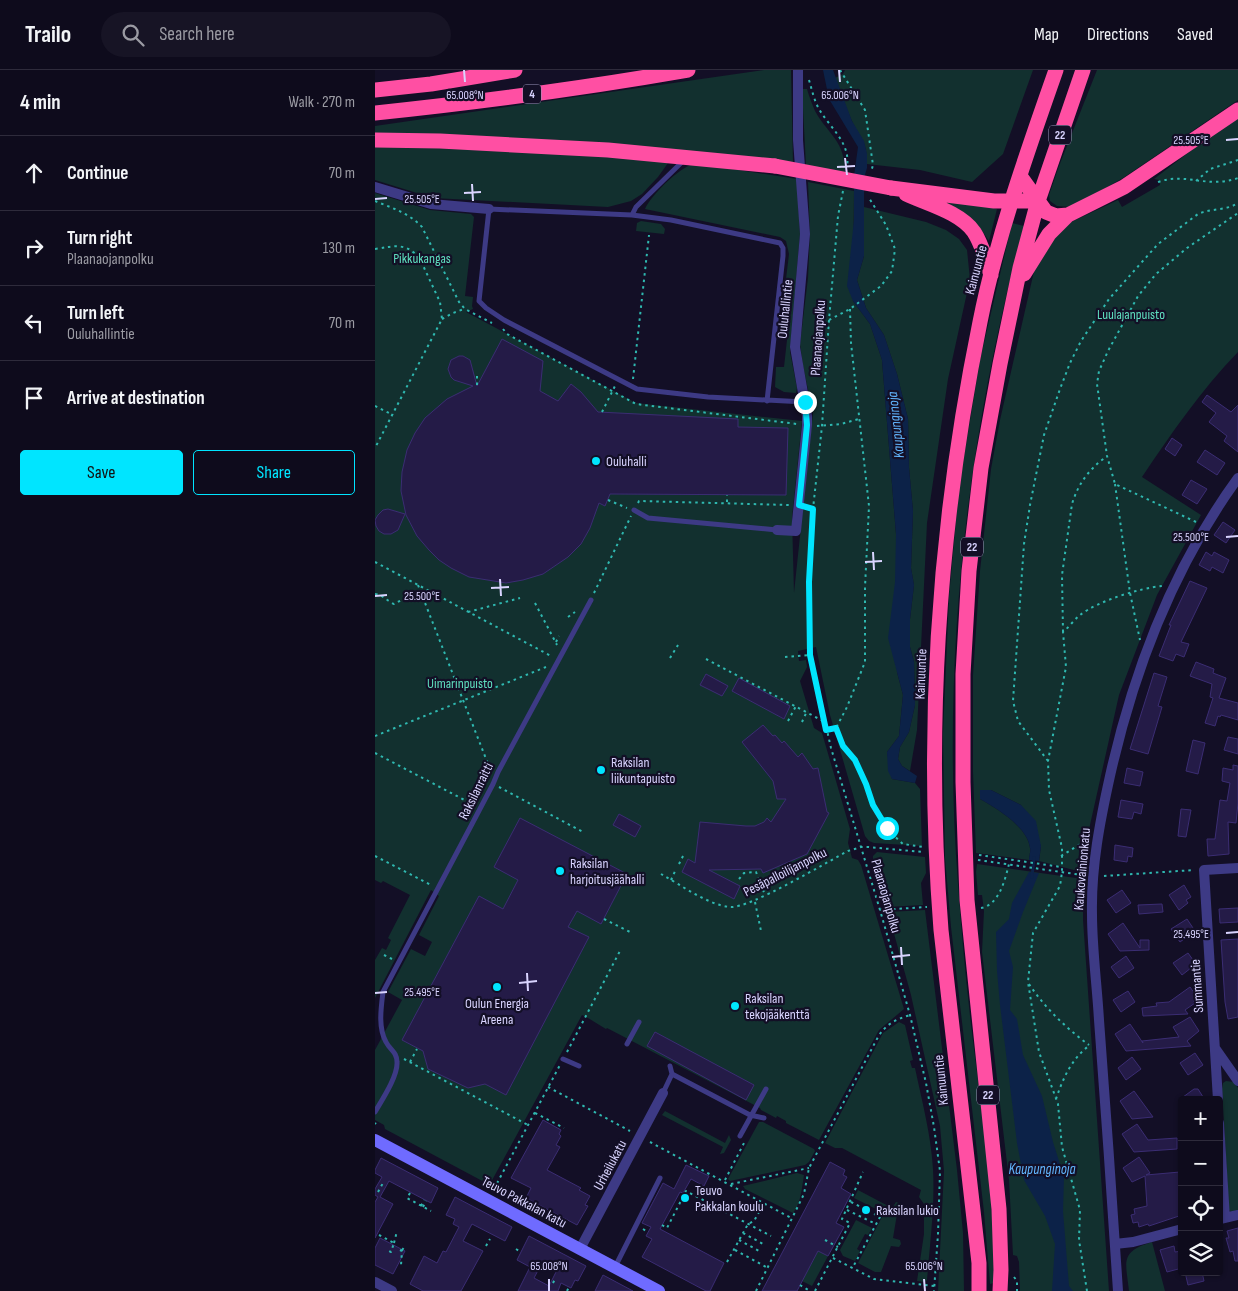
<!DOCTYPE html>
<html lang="en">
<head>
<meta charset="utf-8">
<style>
	body { margin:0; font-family:"Sofia Sans Condensed",sans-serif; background:#171425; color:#f1f3f6 }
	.controls { position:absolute; right:15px; bottom:15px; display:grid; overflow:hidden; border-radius:5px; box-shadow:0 1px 4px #0004 }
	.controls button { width:45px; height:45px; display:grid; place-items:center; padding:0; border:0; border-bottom:1px solid #2e2b3b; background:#0e0b1c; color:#f1f3f6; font:25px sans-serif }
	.stop { position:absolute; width:15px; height:15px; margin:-11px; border:4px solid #00e5ff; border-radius:50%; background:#fff }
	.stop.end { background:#00e5ff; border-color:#fff; box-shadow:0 1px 5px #0008 }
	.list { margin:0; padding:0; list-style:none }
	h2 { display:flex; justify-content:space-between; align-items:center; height:65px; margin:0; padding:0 20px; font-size:21px }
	h2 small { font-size:16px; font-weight:400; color:#9b9ba3 }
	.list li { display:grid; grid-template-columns:32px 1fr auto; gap:15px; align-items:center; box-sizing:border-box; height:75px; padding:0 20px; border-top:1px solid #2e2b3b }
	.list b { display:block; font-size:19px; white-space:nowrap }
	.list p { margin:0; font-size:16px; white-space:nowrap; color:#9b9ba3 }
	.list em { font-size:16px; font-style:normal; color:#9b9ba3 }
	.actions { display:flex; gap:10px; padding:15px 20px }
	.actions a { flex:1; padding:11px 0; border:1px solid #00e5ff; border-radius:5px; text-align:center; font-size:18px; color:#00e5ff }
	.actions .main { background:#00e5ff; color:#111 }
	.icon { flex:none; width:28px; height:28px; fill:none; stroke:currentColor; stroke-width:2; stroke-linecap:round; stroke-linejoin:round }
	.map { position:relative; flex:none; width:863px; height:1221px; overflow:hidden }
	header { display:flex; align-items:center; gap:30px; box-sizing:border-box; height:70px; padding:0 25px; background:#0e0b1c; border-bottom:1px solid #2e2b3b }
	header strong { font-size:24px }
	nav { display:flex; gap:28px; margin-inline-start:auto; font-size:18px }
	.search { width:350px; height:45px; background:#171425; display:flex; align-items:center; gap:12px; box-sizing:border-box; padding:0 18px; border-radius:28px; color:#9b9ba3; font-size:19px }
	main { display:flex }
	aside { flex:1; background:#0e0b1c }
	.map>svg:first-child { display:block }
	.green { fill:#12302f }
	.water { fill:#0c2248 }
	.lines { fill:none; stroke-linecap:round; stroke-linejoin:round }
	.stream { stroke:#0c2248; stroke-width:3 }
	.building { fill:#241b47; stroke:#3b2d73; fill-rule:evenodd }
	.path { stroke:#2fb8b0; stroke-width:2; stroke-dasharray:2.5 4; stroke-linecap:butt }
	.lane { stroke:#3d3a85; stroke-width:5 }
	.street { stroke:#3d3a85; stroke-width:10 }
	.secondary { stroke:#6f6bff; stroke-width:12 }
	.highway { stroke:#ff4fa3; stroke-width:15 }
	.highway-bridge { stroke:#ff4fa3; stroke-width:15 }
	.route { stroke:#00e5ff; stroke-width:6 }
	.ticks { fill:none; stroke:#d9d4ff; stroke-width:2 }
	.poi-dot { fill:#00e5ff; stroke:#130f26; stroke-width:2 }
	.labels { text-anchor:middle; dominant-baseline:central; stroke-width:4.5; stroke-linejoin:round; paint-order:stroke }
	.shield { fill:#130f26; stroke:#9e99be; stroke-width:1 }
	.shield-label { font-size:12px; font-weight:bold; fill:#d9d4ff }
	.park-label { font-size:14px; fill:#5fe0c0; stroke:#130f26 }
	.street-label { font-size:14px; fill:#d9d4ff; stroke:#130f26 }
	.poi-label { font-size:14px; fill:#d9d4ff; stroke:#130f26; text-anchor:start }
	.water-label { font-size:15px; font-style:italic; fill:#62b6ff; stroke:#130f26 }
	.ticks-label { font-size:12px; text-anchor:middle; fill:#d9d4ff; stroke:#130f26; stroke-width:4.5; stroke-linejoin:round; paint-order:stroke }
</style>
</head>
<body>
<header>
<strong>Trailo</strong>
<div class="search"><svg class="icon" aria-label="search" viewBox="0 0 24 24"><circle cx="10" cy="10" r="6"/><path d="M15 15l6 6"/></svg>Search here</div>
<nav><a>Map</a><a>Directions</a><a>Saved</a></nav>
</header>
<main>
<aside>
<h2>4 min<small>Walk · 270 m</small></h2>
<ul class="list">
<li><svg class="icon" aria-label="ahead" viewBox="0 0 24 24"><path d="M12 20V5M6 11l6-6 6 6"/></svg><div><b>Continue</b></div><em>70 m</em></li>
<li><svg class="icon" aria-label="right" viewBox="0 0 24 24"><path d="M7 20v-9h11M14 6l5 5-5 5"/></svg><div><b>Turn right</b><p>Plaanaojanpolku</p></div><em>130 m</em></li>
<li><svg class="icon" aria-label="left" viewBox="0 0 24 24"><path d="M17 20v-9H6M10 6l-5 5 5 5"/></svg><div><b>Turn left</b><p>Ouluhallintie</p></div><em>70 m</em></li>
<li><svg class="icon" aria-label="arrive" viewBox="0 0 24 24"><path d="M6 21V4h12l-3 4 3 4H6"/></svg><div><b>Arrive at destination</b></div></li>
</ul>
<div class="actions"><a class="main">Save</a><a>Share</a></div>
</aside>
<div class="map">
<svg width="863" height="1221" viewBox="0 0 863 1221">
	<rect width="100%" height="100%" fill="#130f26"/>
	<path class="green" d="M389,0H416L418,93L0,63V56Z
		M470,0H658L628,84L597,112L545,100L492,94C492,69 485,69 476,49C470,36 466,22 460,8L468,4Z
		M722,0H863V30L748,108L702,134L696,137L682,136L675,131L674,125L684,96Z
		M427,19H432C434,26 437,34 440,41C454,66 470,70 470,103L431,96Z
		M863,48V282C826,320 796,364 767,407L826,445L782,525L744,625L715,755L708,801L699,800L664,791L666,776L646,735L616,720L605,729C621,738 653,757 655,778C656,781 654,786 654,790L601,783L598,702V605L605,501L616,399L625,350L660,197L672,175L694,153L743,130L747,137L785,115L784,110L779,109L831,69Z
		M0,76L64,77L291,90L293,93L283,107L267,124L256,131L233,137L58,128L0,110Z
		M318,94H325L422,109L425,164L415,282L422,318L421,323L409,322L400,317L401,297H409L413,261L405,259L414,184L411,171L405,167L270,139C276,125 304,98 318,94Z
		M433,112L479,121L478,231L495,254L507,290L521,464L522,602L528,625L524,666L512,682L517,709L540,713L545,719L547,776L499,773L494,771L490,766L455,645L441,577L423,581L424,591L431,590L432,597L425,611L439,658L447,663L475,759L473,773L477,788L483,790L486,795L529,939L504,960L444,1070L411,1053V1051L402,1046L401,1048L386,1040L385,1038L232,958L231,959C222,954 216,949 207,945L115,1114H113L10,1059L9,1055L0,1050V980L27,930L13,922L36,879L50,886L57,872L44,865L64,826L56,820L0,928V890L7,878L11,880L16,870L13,868L35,825L8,811L6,813L0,810V123L55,140L96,144L99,147L90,226L98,227L97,236L98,239L91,242L261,333L427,351L417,447L419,523L438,343L428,296L425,274L433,208L435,164Z
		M568,130L622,139L614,171L608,162L576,138Z
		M489,137L551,152L571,160L584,169L592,180L595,209L573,309L552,453L542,660L535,701L527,696L523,689L525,677L534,662L540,635L539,592L535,577V549L539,515L536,498L538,441L534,398L533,349L522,304L509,265L491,238L482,210L489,186Z
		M266,151L286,154L290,159L289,164L261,161L262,153Z
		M637,153L649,156C591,369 566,593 583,814C587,869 592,924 599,979C609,1057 620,1134 619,1213L615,1214L609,1142L576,857L570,788L568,664L574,527L584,417L605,290Z
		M502,782L550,787L551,803L546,813L548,835L512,837L498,791V786Z
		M602,794L701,808L708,811V850L734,1221H645L644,1192L642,1186L638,1185L634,1110L607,882L609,841L607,825H603L601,802Z
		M550,840L582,1100L588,1163L589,1221H563L569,1101L565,1056L536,925L513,842Z
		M524,952L530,955L538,990L535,991L537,998H540C547,1031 556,1065 558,1099C560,1136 555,1173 552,1210L550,1212L542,1211L549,1164V1134L544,1127L546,1120L467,1078H460L450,1073L508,963Z
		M851,1011L859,1012L863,1018V1140L856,1142L854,1140L847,1019L848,1013Z
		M290,1041L350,1073L354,1065L356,1070L349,1083L345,1084L348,1077L287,1045Z
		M384,1052H388L439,1079L440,1081L434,1092L430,1095L355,1111L353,1109Z
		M422,1103L429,1105C427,1117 426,1133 418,1143L370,1119L368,1116Z
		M483,1120L517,1138L521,1132L524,1133L530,1140L528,1144H522L518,1168L525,1170L526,1174L524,1177L516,1176L506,1202H500L483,1193L509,1143L479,1128Z
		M481,1150L497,1158L493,1165L490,1164L482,1179L485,1181L480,1191L468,1186L465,1180Z
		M777,1172L790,1221H754C751,1192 744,1182 777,1172Z
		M443,1181L453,1186L437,1216L427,1211Z"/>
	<path class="water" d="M448,0H458L477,51L489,71L492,84V98L489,108V186L482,210L491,238L509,265L522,304L533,349L534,398L538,441L536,498L539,515L535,549V577L539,592L540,635L534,662L525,677L523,689L527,696L542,706L540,713L517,709L513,701L512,682L524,666L528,625L513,568L520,512L521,464L507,290L495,254L478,231L472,216L479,150V106L483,77L454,29Z
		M605,720H616L646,735L661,751L666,776L664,791L654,790C654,786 656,781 655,778C653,757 621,738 605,729Z
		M654,802L664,803L648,842L634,881L638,897L635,940L642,949L648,985L667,1026L678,1072L689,1107L688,1141L694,1216L698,1221H677L680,1174L670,1146L649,1110L642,1073L625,935L622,901L621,862L634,849L637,833Z"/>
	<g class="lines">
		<path class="stream" d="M657,807L659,788"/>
	</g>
	<path class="building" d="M127,269L168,291L165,321L183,331L196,314L206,322L223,342L363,349V357L413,358L411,425L235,424L230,436L224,433L215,458L206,474L193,487L168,504L148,510L131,513L94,507L76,498L64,490L54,480L42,466L31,445L26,421L27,402L32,380L40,363L50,348L72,329L98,316L79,310L76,307L73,299L76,290L84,286H88L95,290L102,316Z
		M832,325L856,342L863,335V382L849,371L852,366L834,352L841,343L827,332Z
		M797,368L807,375L800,386L790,379Z
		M830,380L850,393L842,405L822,392Z
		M816,410L832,419L822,434L807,425Z
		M13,439L30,444L23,460L16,464H9L4,461L1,456L0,450L3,445L8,440Z
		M848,452L860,460L851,473L839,465Z
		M831,482L837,486L839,482L854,490L848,503L837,497L835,501L824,495Z
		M815,511L832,518L806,572L814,574L809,587L801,584L798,591L784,586L796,555H794Z
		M821,592L839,599L838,603L851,608L844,628L863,633V650L846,645L845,647L843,646L840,656L830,653L838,628L835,627L837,614L815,606Z
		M779,603L792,607L783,636L787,637L773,684L755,679Z
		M331,604L353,616L347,626L325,615Z
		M364,608L415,636L409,649L357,621Z
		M388,655L398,666L400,665L407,673L409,671L423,687L427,683L438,699L443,698L452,742L454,743L432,784L388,803L386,799L334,800L365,816L359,829L307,802L313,789L320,793L325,752L371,756H380L389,752L392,748L396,752L411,729H402L398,711L367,672Z
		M853,667L863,669V684L849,680Z
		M818,670L830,673L823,704L811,701Z
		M858,695L863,696V733L861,753L853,752L854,784L833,786L832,769H840L845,730L852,731L855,713L847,711L848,698L858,700Z
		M752,698L768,702L765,716L749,713Z
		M746,730L768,734L766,744L759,742L757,749L743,747Z
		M806,739L816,740L811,767L803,766Z
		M244,744L266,756L260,767L238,755Z
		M145,748L252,804L226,854L202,841L193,857L214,867L131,1025L110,1014L93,1018L53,999L48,981L27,970L104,826L128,839L143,810L119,797Z
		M740,775L758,778L757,787L753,786L752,792L739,790Z
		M809,815L816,827L811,830L813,833L804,840L794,825Z
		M747,820L756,833L741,843L732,830Z
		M787,834L788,842L764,844L763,835Z
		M863,838V852L845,853L844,839Z
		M812,849L820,861L805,872L796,859Z
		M748,853L765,878V870H774V880L745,881L733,864Z
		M863,869V947L853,949L850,932L846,870Z
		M813,883L821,894L807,905L798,893Z
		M751,886L759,898L744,908L736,897Z
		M815,917L823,928L818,931L820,933L810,940L813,944L768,946L767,938L782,936L781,933L794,932Z
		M753,921L760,932L746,942L738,930Z
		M815,947L824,961L812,971L816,976L751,981L740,964L755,954L768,973L767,971L804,967L798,957Z
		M280,962L379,1015L371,1030L272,976Z
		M820,983L828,995L813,1005L805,993Z
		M757,987L766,999L751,1010L743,998Z
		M819,1019H823L830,1030H804Z
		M759,1021L778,1047L757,1049L745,1031Z
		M168,1050L186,1060L184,1064L186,1066L181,1075L185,1077L172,1100L206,1118L204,1120L215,1126L210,1135L213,1136L202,1155L151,1128L156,1118L136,1108Z
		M762,1054L773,1070L802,1068V1079L759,1082L747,1064Z
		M764,1087L775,1103L771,1105L805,1102L807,1145L774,1156L773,1154L764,1157L763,1152L758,1153L756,1145L760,1144L759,1139L772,1136L770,1106L757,1112L748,1098Z
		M6,1088L63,1118L56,1133L14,1111L5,1127L18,1134L0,1168V1132L3,1127L0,1125V1119L7,1107L0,1103V1100Z
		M455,1092L470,1100L468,1105L472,1107L466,1118L476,1124L461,1153L469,1157L453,1186L443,1181L422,1221H387Z
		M311,1095L334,1106L329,1116L316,1109L308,1123L305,1122L285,1159L349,1193L335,1221H331L267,1187L277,1169L271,1166L276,1157L267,1153L288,1113L299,1119Z
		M80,1127L137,1157L130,1171L97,1154L88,1171L108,1181L86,1221H48L35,1214L49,1186L62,1193L68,1181L71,1182L84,1157L78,1154L80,1149L71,1145Z
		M863,1158V1191H860L858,1181L855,1182L851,1168H854L852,1161Z
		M154,1166L211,1196L203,1211L200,1210L196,1218L186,1213L183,1221H143L155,1197L142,1190ZM167,1193L182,1200L174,1216L159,1208Z
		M5,1168L30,1181L18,1204L0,1195V1178Z
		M799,1176L800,1182L807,1181V1198L792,1202L785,1180Z
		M810,1202H827L829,1211L813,1215Z
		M228,1205L258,1221H220Z"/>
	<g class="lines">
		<path class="path" d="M465,0L490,40L498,95L496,102
			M434,10C437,20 439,30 444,39C455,58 476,73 472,97
			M821,111L835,99L863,90
			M783,112C811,102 832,119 863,108
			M468,121L463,146L454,250L447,356L438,439L434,512L435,585L456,678L505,840L535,945L551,1013L559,1057L565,1101L563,1164L559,1221
			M0,131C17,138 34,143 47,157L84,232L90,239L117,253
			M0,179C20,176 31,172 45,189L65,232L67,249L0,378
			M475,239L476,273L494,436L490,517V592L472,637L461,658L468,676L480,691L491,714L498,735L515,762L528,774L548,777
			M67,249L78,243L89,239
			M454,250L475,239L506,216L517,201L520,179L511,155L494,128
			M128,259L132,264L261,334L422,354
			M258,309L274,165
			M102,315V302
			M0,336L18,345
			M227,342L240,316
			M442,356L466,354L484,349
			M740,414L755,523L765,570
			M233,430L252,438
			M352,432V425
			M263,433L264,431L414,435
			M821,452L740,414L732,386L722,314L724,301L733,281L763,226L781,204L812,178L863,143
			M0,492L176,586
			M43,515L115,699
			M219,523L256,446
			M0,524C8,525 12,531 19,534L40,523L53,521
			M160,533L182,575
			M93,542L145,528
			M193,547L200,542
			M688,562L687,505L697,434C703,414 714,399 731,387
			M181,572L184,566
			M410,587L435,585
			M295,588L303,575
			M331,589L448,651
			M413,651L421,636
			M427,652L432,641
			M451,660L461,658
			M0,666L171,597
			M0,683L99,735
			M673,691L643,651L638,631L649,474L655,435L669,365L685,319L695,293L706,271L734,229L783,174L823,144C836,138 851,141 863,133
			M124,717L208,762
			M604,785L686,797
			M0,786L56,815
			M686,786L712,770
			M603,790L707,805
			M304,794L309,784
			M286,804C306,815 333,835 355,837C374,839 452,792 473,781L486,777H493L548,782
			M729,806L819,800
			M364,809L369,803L381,802L390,825
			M296,810L301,799
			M380,832L386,861
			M606,838C624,835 630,810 634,794
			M505,840L552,837
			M229,849L255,862
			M9,885L17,889
			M654,914C670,938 691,958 714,975
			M192,982L246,879
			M29,989L153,1055
			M35,992L42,979
			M173,1017L255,1061
			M681,1029C688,1008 697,988 715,975
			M160,1043L189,1058
			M0,1053L1,1054
			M275,1072L418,1149
			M350,1110L369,1073
			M356,1114L434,1098
			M119,1119L185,995
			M3,1122L8,1113
			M35,1123L32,1128L56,1141
			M476,1132L505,1147L478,1197
			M46,1136L49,1130
			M48,1137L51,1131
			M472,1140L501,1154
			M287,1155L292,1158L311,1121L396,1166
			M268,1159L273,1162
			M368,1163L390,1175
			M4,1165L19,1173L16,1182L14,1181
			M364,1170L386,1182
			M450,1170L463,1177
			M19,1173L22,1161
			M111,1176L115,1169
			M141,1179L146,1182
			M25,1180L27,1181L26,1195
			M27,1180L31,1175
			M360,1180L393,1198
			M458,1188L499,1209L559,1216
			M352,1192L373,1154L379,1151L389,1133
			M157,1201L161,1193
			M159,1201L163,1194
			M161,1201L164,1195
			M639,1207L642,1211V1221
			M178,1213L180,1209
			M425,1215L435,1221
			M192,1221L194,1217
			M381,1221L429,1124L434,1098L503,967C510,955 521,949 535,945
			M440,1221L475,1153L467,1149L488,1102
			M712,1221L704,1170L705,1140L687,1077L683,1034L664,982L653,912L658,863L685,816L687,802V778L674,720L673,691L691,597L688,562C694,557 699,550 705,545C723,531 765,518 787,516"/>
		<path class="lane" d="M257,145L261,137L308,91
			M392,331L408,186V178L405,173L296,150L257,145L114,139L104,231L111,238L129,250L262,319L333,327L430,332
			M259,440L273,448L402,460
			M252,974L264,952
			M188,989L204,996
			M295,996L297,1004
			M288,1023L297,1004L375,1045L389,1048
			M0,1042C7,1030 23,1006 22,992C22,982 15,980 11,972C3,958 6,938 8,922L97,754L118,714L123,702L216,530
			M365,1066L391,1019
			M240,1197L285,1108"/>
		<path class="street" d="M0,117L56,134L114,139
			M402,460L421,461L432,355V346L420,277L430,164L423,70V0
			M840,978L863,1011
			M843,1030L829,800L863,798
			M844,1053L850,1148
			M845,1149L863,1145
			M740,1174L758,1172L807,1159
			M205,1179L288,1023
			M0,1212L17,1221
			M743,1221C737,1131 731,1040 724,950C722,915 717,879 717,844C716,797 725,751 735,706C759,599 798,497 863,408"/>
		<path class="secondary" d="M0,1070L284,1221"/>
		<path class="highway" d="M0,20L56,14L140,0
			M0,43C105,32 210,18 313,0
			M0,70L65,71L233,80L400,96
			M645,106L671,142L681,146L693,145
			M516,118L619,131H663
			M531,124C552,134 585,142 599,162C607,174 611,190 616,205
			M649,204L674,164L693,145L749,117L863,40
			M604,1221V1193L566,860C550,657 564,452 605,252C622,166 652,83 681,0
			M625,1221L626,1200L624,1139L592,830L588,712V604L594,501L606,398L625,294L645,198L663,131L708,0"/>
		<path class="highway-bridge" d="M400,96L516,118"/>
	</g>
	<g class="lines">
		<path class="route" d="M430,332L432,355L424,435L438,439L434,512L435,585L451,660L461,658L468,676L480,690L491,714L498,735L512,758"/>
	</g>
	<path class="ticks" d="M89,0L90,12M464,0L465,12M851,70L863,69M470,88L472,105M462,97L480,96M97,114L98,131M89,123L106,122M0,129L12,128M851,467L863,466M498,482L499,500M490,492L507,491M125,509L126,526M116,518L134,517M0,526L12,525M851,863L863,862M526,877L527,895M517,887L535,885M152,903L153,921M144,913L162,911M0,923L12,922M174,1209V1221M549,1209L550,1221"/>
	<g class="poi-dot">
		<circle cx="221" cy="391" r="5"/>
		<circle cx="226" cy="700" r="5"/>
		<circle cx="185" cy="801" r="5"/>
		<circle cx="122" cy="917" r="5"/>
		<circle cx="360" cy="936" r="5"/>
		<circle cx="310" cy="1128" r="5"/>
		<circle cx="491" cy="1140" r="5"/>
	</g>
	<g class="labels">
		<g class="shield">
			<rect x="148" y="14.5" width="18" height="19" rx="4"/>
			<rect x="674" y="55.5" width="22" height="19" rx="4"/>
			<rect x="586" y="467.5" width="22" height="19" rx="4"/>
			<rect x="602" y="1015.5" width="22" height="19" rx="4"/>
		</g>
		<g class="shield-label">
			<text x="157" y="24">4</text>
			<text x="685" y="65">22</text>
			<text x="597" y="477">22</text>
			<text x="613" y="1025">22</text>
		</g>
		<g class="park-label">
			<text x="47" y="188">Pikkukangas</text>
			<text x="756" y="244">Luulajanpuisto</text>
			<text x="85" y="613">Uimarinpuisto</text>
		</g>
		<g class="street-label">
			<text transform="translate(601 200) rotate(-75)">Kainuuntie</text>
			<text transform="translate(410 239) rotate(-84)">Ouluhallintie</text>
			<text transform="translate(443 268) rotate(-86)">Plaanaojanpolku</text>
			<text transform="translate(546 604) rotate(-88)">Kainuuntie</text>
			<text transform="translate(101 721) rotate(-64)">Raksilanraitti</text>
			<text transform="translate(707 799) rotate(-85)">Kaukovainionkatu</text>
			<text transform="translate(410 802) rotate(-27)">Pesäpalloilijanpolku</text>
			<text transform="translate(511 826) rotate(74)">Plaanaojanpolku</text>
			<text transform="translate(822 916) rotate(-94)">Summantie</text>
			<text transform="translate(566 1010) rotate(-96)">Kainuuntie</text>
			<text transform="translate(235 1095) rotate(-62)">Urheilukatu</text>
			<text transform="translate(149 1132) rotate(28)">Teuvo Pakkalan katu</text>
		</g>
		<g class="poi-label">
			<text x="231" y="391">Ouluhalli</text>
			<text x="236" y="692">Raksilan<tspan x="236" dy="16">liikuntapuisto</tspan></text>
			<text x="195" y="793">Raksilan<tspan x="195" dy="16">harjoitusjäähalli</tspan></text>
			<text x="370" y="928">Raksilan<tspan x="370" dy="16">tekojääkenttä</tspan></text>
			<text x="122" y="933" text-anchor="middle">Oulun Energia<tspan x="122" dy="16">Areena</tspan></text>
			<text x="320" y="1120">Teuvo<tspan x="320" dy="16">Pakkalan koulu</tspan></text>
			<text x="501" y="1140">Raksilan lukio</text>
		</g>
		<g class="water-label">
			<text transform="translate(521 355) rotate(-96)">Kaupunginoja</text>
			<text x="667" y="1099">Kaupunginoja</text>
		</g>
	</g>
	<g class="ticks-label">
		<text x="90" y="29">65.008°N</text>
		<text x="465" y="29">65.006°N</text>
		<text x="816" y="74">25.505°E</text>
		<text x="47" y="133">25.505°E</text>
		<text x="816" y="471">25.500°E</text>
		<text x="47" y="530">25.500°E</text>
		<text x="816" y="868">25.495°E</text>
		<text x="47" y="926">25.495°E</text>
		<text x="174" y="1200">65.008°N</text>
		<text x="549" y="1200">65.006°N</text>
	</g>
</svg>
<div class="controls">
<button>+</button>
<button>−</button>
<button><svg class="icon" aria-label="locate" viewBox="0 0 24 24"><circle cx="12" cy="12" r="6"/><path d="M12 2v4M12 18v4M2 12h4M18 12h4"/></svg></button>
<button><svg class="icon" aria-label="layers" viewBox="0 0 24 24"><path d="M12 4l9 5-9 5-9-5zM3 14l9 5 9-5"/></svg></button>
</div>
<div class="stop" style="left:512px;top:758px"></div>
<div class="stop end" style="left:430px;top:332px"></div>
</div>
</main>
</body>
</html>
